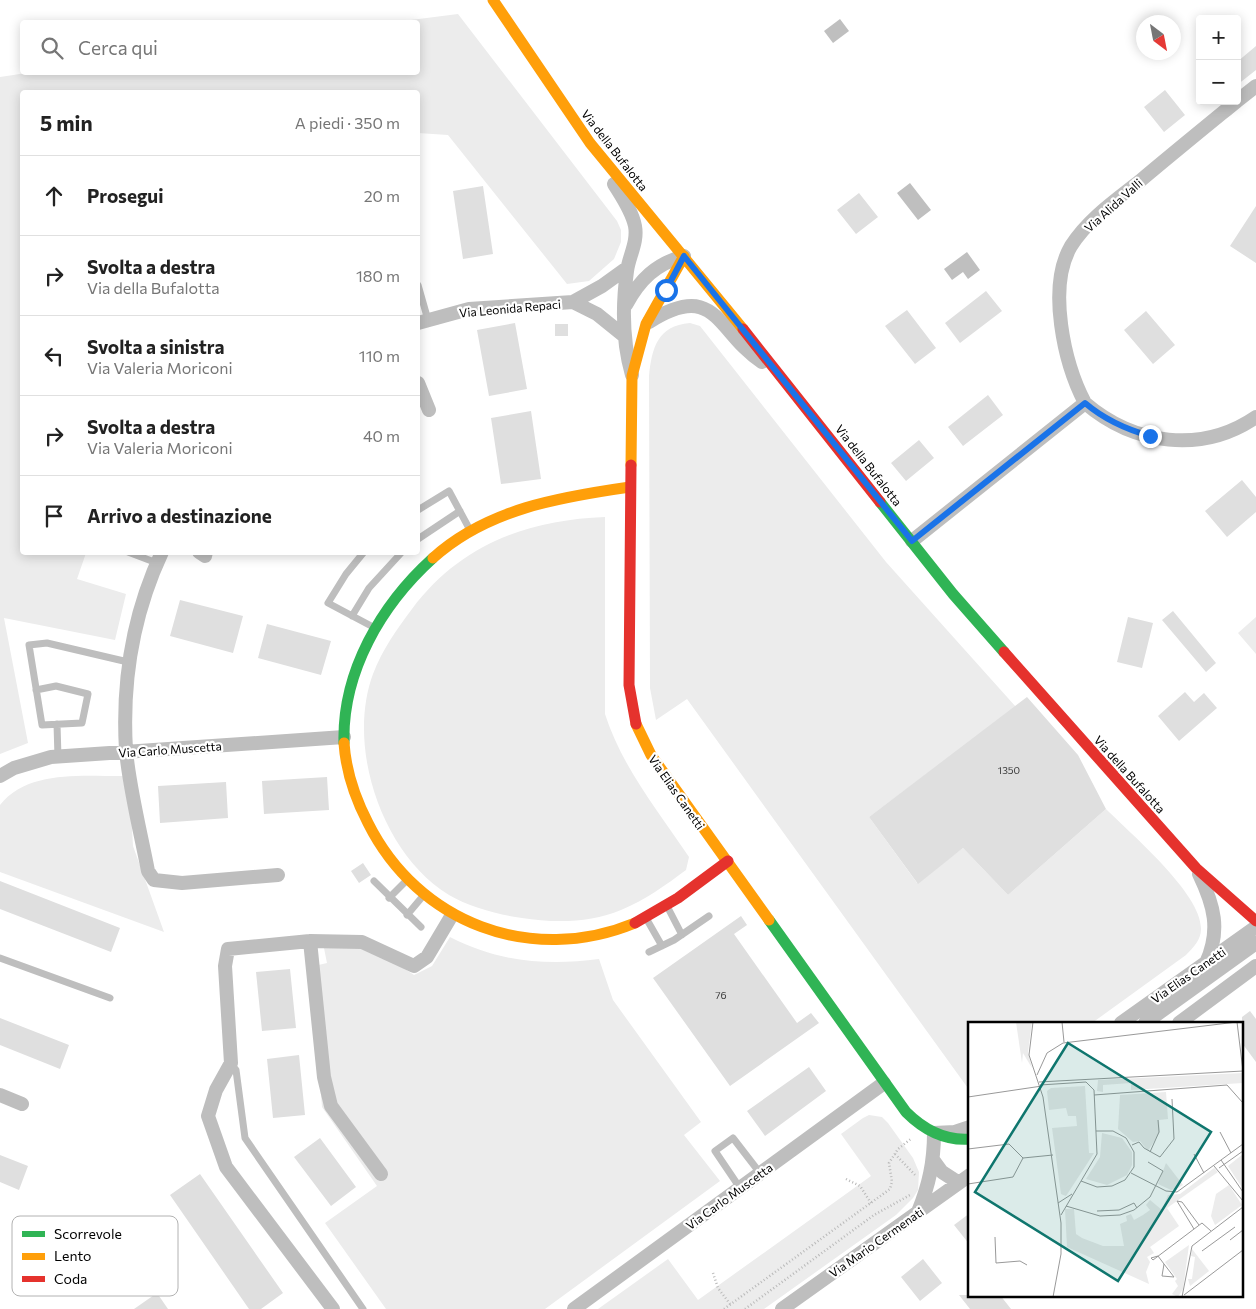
<!DOCTYPE html>
<html lang="it">
<head>
<meta charset="utf-8">
<style>
	body { margin:0; font-family:Commissioner,sans-serif; background:#f6f6f6; color:#222 }
	.controls { position:absolute; right:15px; top:15px; display:grid; overflow:hidden; border-radius:5px; box-shadow:0 2px 12px #0003 }
	.controls button { width:45px; height:45px; display:grid; place-items:center; padding:0; border:0; border-bottom:1px solid #e0e0e0; background:#fff; color:#222; font:25px sans-serif }
	.compass { position:absolute; left:1136px; top:15px; width:45px; height:45px; border-radius:50%; background:#fff; box-shadow:0 2px 12px #0003; rotate:148deg }
	.stop { position:absolute; width:15px; height:15px; margin:-11px; border:4px solid #1a73e8; border-radius:50%; background:#fff }
	.stop.end { background:#1a73e8; border-color:#fff; box-shadow:0 1px 5px #0008 }
	.list { margin:0; padding:0; list-style:none }
	h2 { display:flex; justify-content:space-between; align-items:center; height:65px; margin:0; padding:0 20px; font-size:21px }
	h2 small { font-size:16px; font-weight:400; color:#767676 }
	.list li { display:grid; grid-template-columns:32px 1fr auto; gap:15px; align-items:center; box-sizing:border-box; height:80px; padding:0 20px; border-top:1px solid #e0e0e0 }
	.list b { display:block; font-size:19px; white-space:nowrap }
	.list p { margin:0; font-size:16px; white-space:nowrap; color:#767676 }
	.list em { font-size:16px; font-style:normal; color:#767676 }
	.icon { flex:none; width:28px; height:28px; fill:none; stroke:currentColor; stroke-width:2; stroke-linecap:round; stroke-linejoin:round }
	.map { position:relative; flex:none; width:1256px; height:1309px; overflow:hidden }
	.search { position:absolute; background:#fff; box-shadow:0 2px 12px #0003; left:20px; top:20px; width:400px; height:55px; display:flex; align-items:center; gap:12px; box-sizing:border-box; padding:0 18px; border-radius:5px; color:#767676; font-size:19px }
	.panel { position:absolute; background:#fff; box-shadow:0 2px 12px #0003; left:20px; top:90px; width:400px; height:465px; border-radius:5px }
	.map>svg:first-child { display:block }
	.green { fill:#ececec }
	.water { fill:#bfbfbf }
	.building { fill:#dfdfdf }
	.lines { fill:none; stroke-linecap:round; stroke-linejoin:round }
	.path { stroke:#b9b9b9; stroke-width:2.5; stroke-dasharray:1 2.5; stroke-linecap:butt }
	.lane { stroke:#bebebe; stroke-width:7 }
	.street { stroke:#bebebe; stroke-width:14 }
	.fast { stroke:#30b455; stroke-width:11 }
	.slow { stroke:#ff9f0a; stroke-width:11 }
	.jam { stroke:#e5322d; stroke-width:11 }
	.route { stroke:#1a73e8; stroke-width:6 }
	.labels { text-anchor:middle; dominant-baseline:central; stroke-width:4.5; stroke-linejoin:round; paint-order:stroke }
	.number-label { font-size:10px; fill:#383838 }
	.street-label { font-size:12px; fill:#000; stroke:#fff }
	.inset-road { fill:none; stroke:#999; stroke-width:1 }
	.view { fill:#0f766e; fill-opacity:0.15; stroke:#0f766e; stroke-width:2.5 }
	.inset-edge { fill:none; stroke:#000; stroke-width:2.5 }
	.key { fill:#fff; stroke:#b2b2b2; stroke-width:1 }
	.key-label { font-size:14px; fill:#000 }
</style>
</head>
<body>
<div class="map">
<svg width="1256" height="1309" viewBox="0 0 1256 1309">
	<rect width="100%" height="100%" fill="#fff"/>
	<path class="green" d="M458,14L617,221L621,230V242L614,259L589,281L567,284L448,135L418,133V92H22V552L86,553L77,579L126,594L115,640L4,618L28,743L0,754V77L33,72H418V22H395Z
		M690,323L700,326L886,562L1016,707L869,817L917,883L963,848L1008,895L1106,809C1131,834 1202,894 1201,929C1201,940 1193,948 1186,955L1092,1023H970V1091L687,699L656,720L650,688L649,376C652,348 657,326 690,323Z
		M605,517V714C622,767 658,811 689,857L686,870C666,885 645,900 621,910C591,923 554,923 522,918C500,915 469,907 449,895C382,854 346,747 373,674C382,650 397,629 412,609C460,545 527,520 605,517Z
		M1256,617V654L1238,633Z
		M129,776L133,846L164,932L0,872V805C29,768 88,777 129,776Z
		M450,937C498,962 547,966 599,959L613,1000L701,1122L684,1135L720,1181L545,1309H386L325,1223L377,1186L322,1107L310,967L327,963L323,943H366L414,975L432,966Z
		M869,1115L882,1117L888,1123L913,1158L919,1172L918,1190L913,1198L896,1215L764,1309H598L668,1259L698,1300L871,1176L841,1134L863,1118Z"/>
	<path class="water" d="M840,19L849,31L833,43L824,31Z
		M910,183L931,210L918,220L897,193Z
		M967,252L980,270L968,279L963,272L952,280L944,269Z"/>
	<path class="building" d="M1256,46V70L1237,85V62Z
		M1165,90L1185,115L1164,132L1144,107Z
		M483,186L493,254L463,259L453,191Z
		M859,193L878,217L856,234L837,210Z
		M1256,206V263L1230,246Z
		M986,291L1002,311L960,343L945,323Z
		M907,310L936,348L915,364L885,326Z
		M1146,311L1175,345L1153,364L1124,330Z
		M515,323L527,389L489,396L477,330Z
		M555,324H568V336H555Z
		M988,395L1003,415L963,446L948,427Z
		M531,411L541,479L501,484L491,418Z
		M919,440L934,458L906,481L891,463Z
		M1242,480L1256,497V512L1227,537L1205,511Z
		M180,600L243,616L233,653L170,636Z
		M1173,611L1216,663L1206,672L1162,620Z
		M1128,617L1153,623L1142,668L1117,662Z
		M267,624L331,641L321,675L258,658Z
		M1185,692L1194,702L1204,693L1217,708L1179,741L1158,716Z
		M1027,697L1078,755L1106,809L1008,895L963,848L918,884L869,817Z
		M327,777L329,810L264,814L262,781Z
		M226,782L228,818L160,823L158,786Z
		M363,863L371,875L359,883L351,871Z
		M0,881L120,928L111,952L0,909Z
		M741,916L747,925L734,934L797,1023L811,1013L819,1023L730,1086L653,978Z
		M290,969L296,1028L262,1031L256,972Z
		M1250,1011L1256,1019V1062L1242,1043V1017Z
		M0,1018L69,1045L60,1069L0,1045Z
		M299,1055L305,1115L273,1118L267,1059Z
		M809,1067L826,1091L765,1136L747,1111Z
		M320,1138L356,1187L331,1206L294,1157Z
		M0,1155L28,1166L19,1190L0,1182Z
		M200,1174L283,1293L261,1309H249L170,1195Z
		M970,1213V1245L954,1225Z
		M923,1259L942,1283L920,1301L901,1277Z
		M157,1293L168,1309H134Z
		M959,1295H1000L1011,1309H970Z"/>
	<g class="lines">
		<path class="path" d="M895,1154L916,1176
			M846,1179L860,1186L871,1203
			M713,1273L718,1288L730,1304
			M724,1309L890,1189L892,1182L889,1163L898,1149L912,1138
			M745,1309L874,1215L910,1195"/>
		<path class="lane" d="M418,285L428,320
			M418,510L449,491L470,530
			M418,539L460,511
			M128,552L157,563
			M364,552L346,574L328,603L375,628
			M352,616L369,588L402,552
			M36,690L56,686L88,694L82,723L42,725L29,645L47,643L128,662
			M57,724L58,757
			M374,881L421,927
			M389,898L406,881
			M667,906L682,935
			M407,915L423,896
			M646,918L662,946
			M649,952L674,940L709,916
			M0,958L110,998
			M231,1064L236,1070L245,1138L363,1309
			M740,1188L715,1151L733,1138L760,1173"/>
		<path class="street" d="M1237,101L1256,86
			M614,184C622,197 632,211 635,226C638,242 629,256 627,271C622,307 622,340 632,375
			M573,302L597,314L623,335
			M626,305C640,279 656,264 684,256
			M649,322C717,279 717,333 762,362
			M418,323L469,309L573,302L602,286L627,268
			M418,383L429,410
			M1085,403C1064,363 1047,287 1071,246C1088,219 1116,200 1140,181C1172,154 1204,128 1237,101
			M912,541L1085,403C1134,445 1202,454 1256,417
			M162,552C133,614 122,683 126,750C129,787 141,834 148,871L154,880L182,883L278,875
			M199,552L205,556L206,552
			M0,776L14,768L51,757L344,737
			M1199,874C1214,905 1221,930 1206,963
			M310,941L324,1077L331,1106L381,1174
			M1121,1023L1256,927
			M1145,1023L1256,943
			M1179,1023L1256,966
			M0,1095L22,1104
			M934,1161L942,1172L959,1183
			M918,1212C929,1185 934,1162 934,1133L955,1132L970,1127
			M333,1309L226,1167L208,1116L216,1090L231,1063L225,966L228,949L310,941L362,942L414,966L427,957L452,915
			M574,1309L884,1083
			M782,1309L970,1175"/>
		<path class="fast" d="M880,502L953,594L1004,652
			M344,743C342,672 381,605 433,558
			M769,920L906,1112C924,1130 944,1141 970,1139"/>
		<path class="slow" d="M493,0L590,143L743,329
			M631,465L632,376L646,324L684,256
			M433,558C487,509 560,497 630,487
			M636,724L651,755L769,920
			M344,743C346,772 355,798 368,823C418,923 531,966 635,923"/>
		<path class="jam" d="M743,329L880,502
			M631,465L629,685L636,724
			M1004,652L1196,868L1256,921
			M635,923L678,898L728,861"/>
	</g>
	<g class="lines">
		<path class="route" d="M666,290L684,256L912,541L1085,403C1105,420 1125,429 1150,436"/>
	</g>
	<g class="labels">
		<g class="number-label">
			<text x="1009" y="770">1350</text>
			<text x="721" y="995">76</text>
		</g>
		<g class="street-label">
			<text transform="translate(615 150) rotate(52)">Via della Bufalotta</text>
			<text transform="translate(1113 205) rotate(-42)">Via Alida Valli</text>
			<text transform="translate(510 308) rotate(-5)">Via Leonida Repaci</text>
			<text transform="translate(869 465) rotate(52)">Via della Bufalotta</text>
			<text transform="translate(170 749) rotate(-4)">Via Carlo Muscetta</text>
			<text transform="translate(1130 774) rotate(48)">Via della Bufalotta</text>
			<text transform="translate(677 792) rotate(55)">Via Elias Canetti</text>
			<text transform="translate(1188 975) rotate(-35)">Via Elias Canetti</text>
			<text transform="translate(729 1196) rotate(-36)">Via Carlo Muscetta</text>
			<text transform="translate(876 1242) rotate(-35)">Via Mario Cermenati</text>
		</g>
	</g>
	<g transform="translate(968 1022)">
		<rect width="275" height="275" fill="#fff"/>
		<path d="M48,0H64L60,30L64,46L55,31L54,41ZM275,51V61L163,68V61L135,63V70L129,69L130,58ZM117,64L121,131H126L98,174L93,172L84,106L109,104L108,94H100L98,86L81,88L79,69L83,66ZM198,70L200,97L191,98L192,110L180,129L172,119L165,120L150,107L152,73ZM134,111L154,116L164,130V143L159,153L139,163L118,157L132,135ZM275,132V167L260,144ZM198,141L215,163L210,166L203,168L190,162ZM246,146L250,150L199,186L211,204L182,225L186,231L179,235L182,240L178,250L181,262L99,225L97,187H106L108,212L114,216L135,224H156L152,202L159,199L158,194L163,192L166,198L175,193L182,188L178,183L182,178L194,188L200,173L212,172ZM261,163L274,183L247,203L243,194L248,172ZM221,223L215,267L210,275L204,272L210,264L207,259L209,257L197,240ZM224,227L241,249L222,264L220,257H224L227,235L223,234Z" fill="#ececec"/>
		<path class="inset-road" d="M65,0L61,33L75,75L93,201V232L85,275M94,0L96,20M269,0L275,49M69,53L79,31L95,21L269,0M71,60L275,49M72,63L118,60L126,68L129,132L93,193M126,73L259,63L275,81M0,75L74,64M252,110L263,131M164,123L171,120L176,126L192,135L206,117L204,77M0,127L41,122L55,136L85,133M182,130L191,110L190,98M226,132L236,151M253,138L275,170M246,144L275,179M251,146L275,129M163,151L198,169L209,170L275,122M113,159L129,165L144,164L157,158L166,145V130L158,116L145,109H128M0,162L45,155L55,136M90,181L104,172M98,184L132,194L152,193L166,188L182,175L195,149L180,140M129,189L151,188L166,181L169,186M226,207L209,179L214,180L231,203M27,215L28,241L52,239L59,243M262,218L275,208M234,229L267,205M190,234L183,236L185,238L234,201L243,209M190,234L196,242L206,255L194,254L196,242M216,273L275,228M214,275L224,224L275,185"/>
		<path class="view" d="M100,21L243,110L150,259L7,170Z"/>
		<rect width="275" height="275" class="inset-edge"/>
	</g>
	<rect x="12" y="1216" width="166" height="80" rx="8" class="key"/>
	<rect x="22" y="1231" width="23" height="6" fill="#30b455"/>
	<rect x="22" y="1253" width="23" height="7" fill="#ff9f0a"/>
	<rect x="22" y="1276" width="23" height="6" fill="#e5322d"/>
	<g class="key-label">
		<text x="54" y="1239">Scorrevole</text>
		<text x="54" y="1261">Lento</text>
		<text x="54" y="1284">Coda</text>
	</g>
</svg>
<div class="controls">
<button>+</button>
<button>−</button>
</div>
<svg class="compass" viewBox="-18 -18 36 36"><path d="M0-13l5 13h-10z" fill="#e53935"/><path d="M0 13l5-13h-10z" fill="#767676"/></svg>
<div class="stop" style="left:666px;top:290px"></div>
<div class="stop end" style="left:1150px;top:436px"></div>
<div class="search"><svg class="icon" aria-label="search" viewBox="0 0 24 24"><circle cx="10" cy="10" r="6"/><path d="M15 15l6 6"/></svg>Cerca qui</div>
<section class="panel">
<h2>5 min<small>A piedi · 350 m</small></h2>
<ul class="list">
<li><svg class="icon" aria-label="ahead" viewBox="0 0 24 24"><path d="M12 20V5M6 11l6-6 6 6"/></svg><div><b>Prosegui</b></div><em>20 m</em></li>
<li><svg class="icon" aria-label="right" viewBox="0 0 24 24"><path d="M7 20v-9h11M14 6l5 5-5 5"/></svg><div><b>Svolta a destra</b><p>Via della Bufalotta</p></div><em>180 m</em></li>
<li><svg class="icon" aria-label="left" viewBox="0 0 24 24"><path d="M17 20v-9H6M10 6l-5 5 5 5"/></svg><div><b>Svolta a sinistra</b><p>Via Valeria Moriconi</p></div><em>110 m</em></li>
<li><svg class="icon" aria-label="right" viewBox="0 0 24 24"><path d="M7 20v-9h11M14 6l5 5-5 5"/></svg><div><b>Svolta a destra</b><p>Via Valeria Moriconi</p></div><em>40 m</em></li>
<li><svg class="icon" aria-label="arrive" viewBox="0 0 24 24"><path d="M6 21V4h12l-3 4 3 4H6"/></svg><div><b>Arrivo a destinazione</b></div></li>
</ul>
</section>
</div>
</body>
</html>
